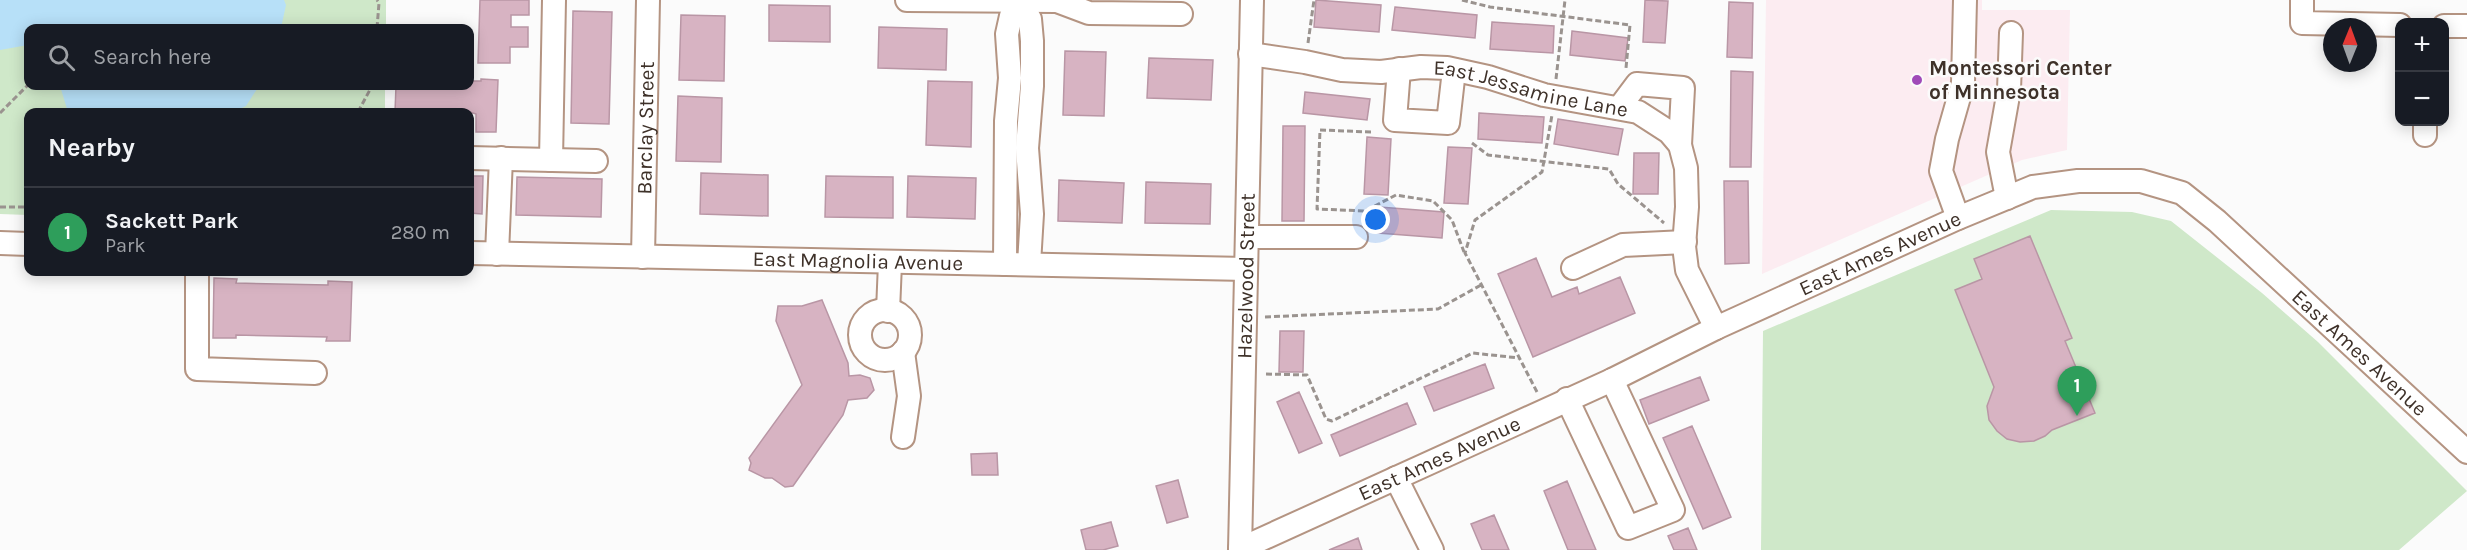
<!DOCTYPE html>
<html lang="en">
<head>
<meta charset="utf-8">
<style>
	body { margin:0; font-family:Karla,sans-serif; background:#20242c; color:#f1f3f6 }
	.controls { position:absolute; right:18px; top:18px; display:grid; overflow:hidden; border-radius:12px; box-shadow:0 3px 15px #0003 }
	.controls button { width:54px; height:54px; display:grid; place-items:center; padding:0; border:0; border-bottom:2px solid #363941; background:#171b24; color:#f1f3f6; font:30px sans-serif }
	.compass { position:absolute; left:2323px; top:18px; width:54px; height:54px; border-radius:50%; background:#171b24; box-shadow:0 3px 15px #0003; rotate:1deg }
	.you { position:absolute; left:1376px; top:220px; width:21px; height:21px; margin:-15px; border:4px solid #fff; border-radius:50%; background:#1a73e8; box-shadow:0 0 0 9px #1a73e833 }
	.badge { display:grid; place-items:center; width:39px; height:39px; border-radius:50%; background:#8c9099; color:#fff; font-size:20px; font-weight:700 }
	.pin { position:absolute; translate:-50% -50px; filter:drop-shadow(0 2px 3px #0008) }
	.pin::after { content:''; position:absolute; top:32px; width:21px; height:18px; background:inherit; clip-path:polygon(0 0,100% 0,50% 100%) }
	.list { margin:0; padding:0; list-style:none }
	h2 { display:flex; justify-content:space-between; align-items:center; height:78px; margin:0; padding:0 24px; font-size:26px }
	h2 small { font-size:20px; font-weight:400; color:#9ea1a6 }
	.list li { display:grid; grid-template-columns:39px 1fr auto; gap:18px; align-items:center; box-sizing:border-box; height:90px; padding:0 24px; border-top:2px solid #363941 }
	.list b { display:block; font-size:22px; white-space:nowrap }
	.list p { margin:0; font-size:20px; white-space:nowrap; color:#9ea1a6 }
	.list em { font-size:20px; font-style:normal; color:#9ea1a6 }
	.icon { flex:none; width:33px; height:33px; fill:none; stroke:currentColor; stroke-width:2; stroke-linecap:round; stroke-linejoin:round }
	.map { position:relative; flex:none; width:2467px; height:550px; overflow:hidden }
	.search { position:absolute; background:#171b24; box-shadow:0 3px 15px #0003; left:24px; top:24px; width:450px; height:66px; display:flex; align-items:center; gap:15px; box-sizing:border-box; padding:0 21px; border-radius:12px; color:#9ea1a6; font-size:22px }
	.panel { position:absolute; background:#171b24; box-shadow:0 3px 15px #0003; left:24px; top:108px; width:450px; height:168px; border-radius:12px }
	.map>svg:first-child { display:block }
	.education { fill:#fcecf1 }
	.green { fill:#cfe8c9 }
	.water { fill:#b7e0f8 }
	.building { fill:#d7b3c2; stroke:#b996a5; stroke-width:1.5 }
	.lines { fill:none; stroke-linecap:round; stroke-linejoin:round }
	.minor-casing { stroke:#b49482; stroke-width:26 }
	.path { stroke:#9a938f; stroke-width:3; stroke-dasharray:6 3; stroke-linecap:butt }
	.minor { stroke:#fff; stroke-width:22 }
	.poi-dot { fill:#a04ab8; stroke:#fbfbfb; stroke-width:2 }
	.labels { text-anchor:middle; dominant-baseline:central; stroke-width:5; stroke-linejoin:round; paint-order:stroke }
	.poi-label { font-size:21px; font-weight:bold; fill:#3e3129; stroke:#fbfbfb; text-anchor:start }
	.street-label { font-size:21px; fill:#3e3129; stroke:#fbfbfb }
</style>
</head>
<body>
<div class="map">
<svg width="2467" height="550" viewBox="0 0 2467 550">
	<rect width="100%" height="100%" fill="#fbfbfb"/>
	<path class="education" d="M1766,0H1982V10H2070L2067,150L2022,160L1762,274Z"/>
	<path class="green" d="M0,0H386V28H28V86H385V112H28V215L0,214Z
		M2051,210L2132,212L2171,221L2262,293L2318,342L2467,491L2399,550H1761L1763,331Z"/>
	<path class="water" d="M0,0H284L286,5L281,28H28V45L0,50Z
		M60,86H259L246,106L233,112H68Z"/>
	<path class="building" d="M480,0H529V15H511V27H528V47H510V63H478Z
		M1316,0L1381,5L1379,32L1314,27Z
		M1645,0L1668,1L1665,43L1643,42Z
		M1729,2L1753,3L1752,58L1727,57Z
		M769,5L830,6V42L769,41Z
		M1395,7L1477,15L1475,38L1392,30Z
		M573,11L612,12L609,124L571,123Z
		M681,15L725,16L724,81L679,80Z
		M1492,22L1554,26L1553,53L1490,49Z
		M879,27L947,29L946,70L878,68Z
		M1572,31L1628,38L1625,61L1570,55Z
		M1065,51L1106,52L1104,116L1063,115Z
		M1149,58L1213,60L1211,100L1147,98Z
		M1731,71L1753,72L1751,167H1730Z
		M481,79L498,80L496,132H476V114L470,112H395L396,86H470V81H481Z
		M928,81L972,82L971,147L926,145Z
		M1305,92L1370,99L1367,120L1303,113Z
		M678,96L722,98L721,162L676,161Z
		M1479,113L1544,117L1542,143L1478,139Z
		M1558,119L1623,129L1618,155L1554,144Z
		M1283,126H1305L1304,221H1282Z
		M1367,137L1391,139L1388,195L1364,194Z
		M1448,147L1472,148L1468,204L1444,203Z
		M1634,153H1659L1658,194H1633Z
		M701,173L768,175V216L700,214Z
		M470,176H483L482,214L470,213Z
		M826,176L893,177V218L825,217Z
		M908,176L976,178L975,219L907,217Z
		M517,177L602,179L601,217L516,215Z
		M1059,180L1124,183L1122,223L1058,221Z
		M1724,181H1748L1749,263L1725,264Z
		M1146,182L1211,184L1210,224L1145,223Z
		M1379,207L1444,212L1442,238L1378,233Z
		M2030,236L2072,338L2065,341L2095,413L2052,430L2045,436L2034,441L2020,442L2007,439L1997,431L1989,420L1987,406L1994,387L1955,290L1982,279L1974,259Z
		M1536,258L1552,297L1577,287L1579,294L1620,277L1635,313L1533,357L1498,274Z
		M214,278L237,279L236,283L328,285V281L352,282L350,341H326L327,337L236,335V338H213Z
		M822,300L848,363L849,376L860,375L870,378L874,390L867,398L848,400L843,415L793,486L785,487L772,478H765L749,470L751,463L749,458L802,385L776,321L778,306H802Z
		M1280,331H1304L1303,372H1279Z
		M1485,364L1494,388L1434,411L1424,387Z
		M1700,377L1709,400L1649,424L1640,400Z
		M1299,392L1322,443L1299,453L1277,402Z
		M1407,403L1416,424L1340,456L1331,435Z
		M1692,426L1731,517L1703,529L1663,438Z
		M997,453L998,475H972L971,454Z
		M1178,480L1188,517L1167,523L1156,486Z
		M1567,481L1596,550H1568L1544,491Z
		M1494,515L1509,550H1482L1471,524Z
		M1111,522L1118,546L1103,550H1086L1081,530Z
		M1688,528L1697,550H1674L1668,536Z
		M1358,538L1362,550H1329Z"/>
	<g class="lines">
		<g class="minor-casing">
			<g id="minor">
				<path d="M907,0L1057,1L1089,13L1181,14"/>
				<path d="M1019,0L1030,19L1032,41V86L1027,148L1032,214L1029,264"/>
				<path d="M2302,0V23L2400,25"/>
				<path d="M2444,26H2467"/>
				<path id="s1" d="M1250,54L1305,62L1342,70L1381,72L1421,67L1447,68L1488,77L1544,95L1638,112L1669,132L1680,145L1686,168L1687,207L1684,246L1687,270L1716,328"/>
				<path d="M1399,69L1395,120L1448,123L1454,70"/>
				<path d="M1619,108L1637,84L1683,88L1680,145"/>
				<path d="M2425,135V122"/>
				<path d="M470,158L596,161"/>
				<path d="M551,160L554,0"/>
				<path d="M2007,198L1998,152L2009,90L2011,33"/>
				<path d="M1958,218L1941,171L1947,139L1963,83L1965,0"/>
				<path d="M1247,237H1356"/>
				<path d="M0,243L28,244"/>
				<path id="s2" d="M470,253L1246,269"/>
				<path d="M497,254L501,158"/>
				<path id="s3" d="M643,257L648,0"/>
				<path d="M1005,264L1006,121L1010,78L1007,34L1011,16L1020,2"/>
				<path d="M1573,268L1623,245L1685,242"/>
				<path d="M197,272V369L315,373"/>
				<circle cx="885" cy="335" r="25"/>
				<path d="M888,311L890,263"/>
				<path d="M1567,399L1628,528L1673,510L1612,380"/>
				<path d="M903,437L909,396L903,352"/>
				<path d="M1396,478L1432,550"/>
				<path id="s4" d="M1240,549L1612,380L1716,328L1958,218L2033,187L2078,181H2141L2182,193L2217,221L2467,452"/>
				<path id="s5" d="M1240,550L1252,0"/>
			</g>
		</g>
		<path class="path" d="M1462,0L1490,7L1630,25L1626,68
			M377,28L379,3L377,0
			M1308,43L1314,0
			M1556,79L1565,0
			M358,112L372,86
			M0,113L28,85
			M1371,132L1320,130L1317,209L1365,211L1396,195L1433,201L1452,220L1464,252
			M1472,143L1488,155L1609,169L1618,184L1664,223
			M0,207H28
			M1265,317L1438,309L1481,285
			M1266,374L1307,375L1326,419L1332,421L1473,353L1519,358
			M1537,392L1465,253L1475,220L1542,172L1552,115"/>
		<use href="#minor" class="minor"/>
	</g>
	<circle class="poi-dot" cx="1917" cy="80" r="6"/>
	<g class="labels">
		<g class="poi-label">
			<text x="1929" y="68">Montessori Center<tspan x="1929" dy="24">of Minnesota</tspan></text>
		</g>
		<g class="street-label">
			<text stroke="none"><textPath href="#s1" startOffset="285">East Jessamine Lane</textPath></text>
			<text stroke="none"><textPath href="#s3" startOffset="129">Barclay Street</textPath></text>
			<text stroke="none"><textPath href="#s4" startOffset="705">East Ames Avenue</textPath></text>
			<text stroke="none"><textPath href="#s2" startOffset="388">East Magnolia Avenue</textPath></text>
			<text stroke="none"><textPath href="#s5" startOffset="274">Hazelwood Street</textPath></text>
			<text stroke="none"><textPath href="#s4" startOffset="1262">East Ames Avenue</textPath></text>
			<text stroke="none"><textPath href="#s4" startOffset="219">East Ames Avenue</textPath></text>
		</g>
	</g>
</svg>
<div class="controls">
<button>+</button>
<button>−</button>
</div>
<svg class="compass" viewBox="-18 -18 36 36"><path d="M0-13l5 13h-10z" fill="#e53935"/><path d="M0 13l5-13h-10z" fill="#9ea1a6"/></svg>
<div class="you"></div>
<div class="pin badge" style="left:2077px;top:416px;background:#2e9e5b">1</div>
<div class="search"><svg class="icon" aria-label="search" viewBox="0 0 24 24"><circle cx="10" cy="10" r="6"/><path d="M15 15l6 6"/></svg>Search here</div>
<section class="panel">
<h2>Nearby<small></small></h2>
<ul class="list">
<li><span class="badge" style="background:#2e9e5b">1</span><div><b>Sackett Park</b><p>Park</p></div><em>280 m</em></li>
</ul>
</section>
</div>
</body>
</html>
